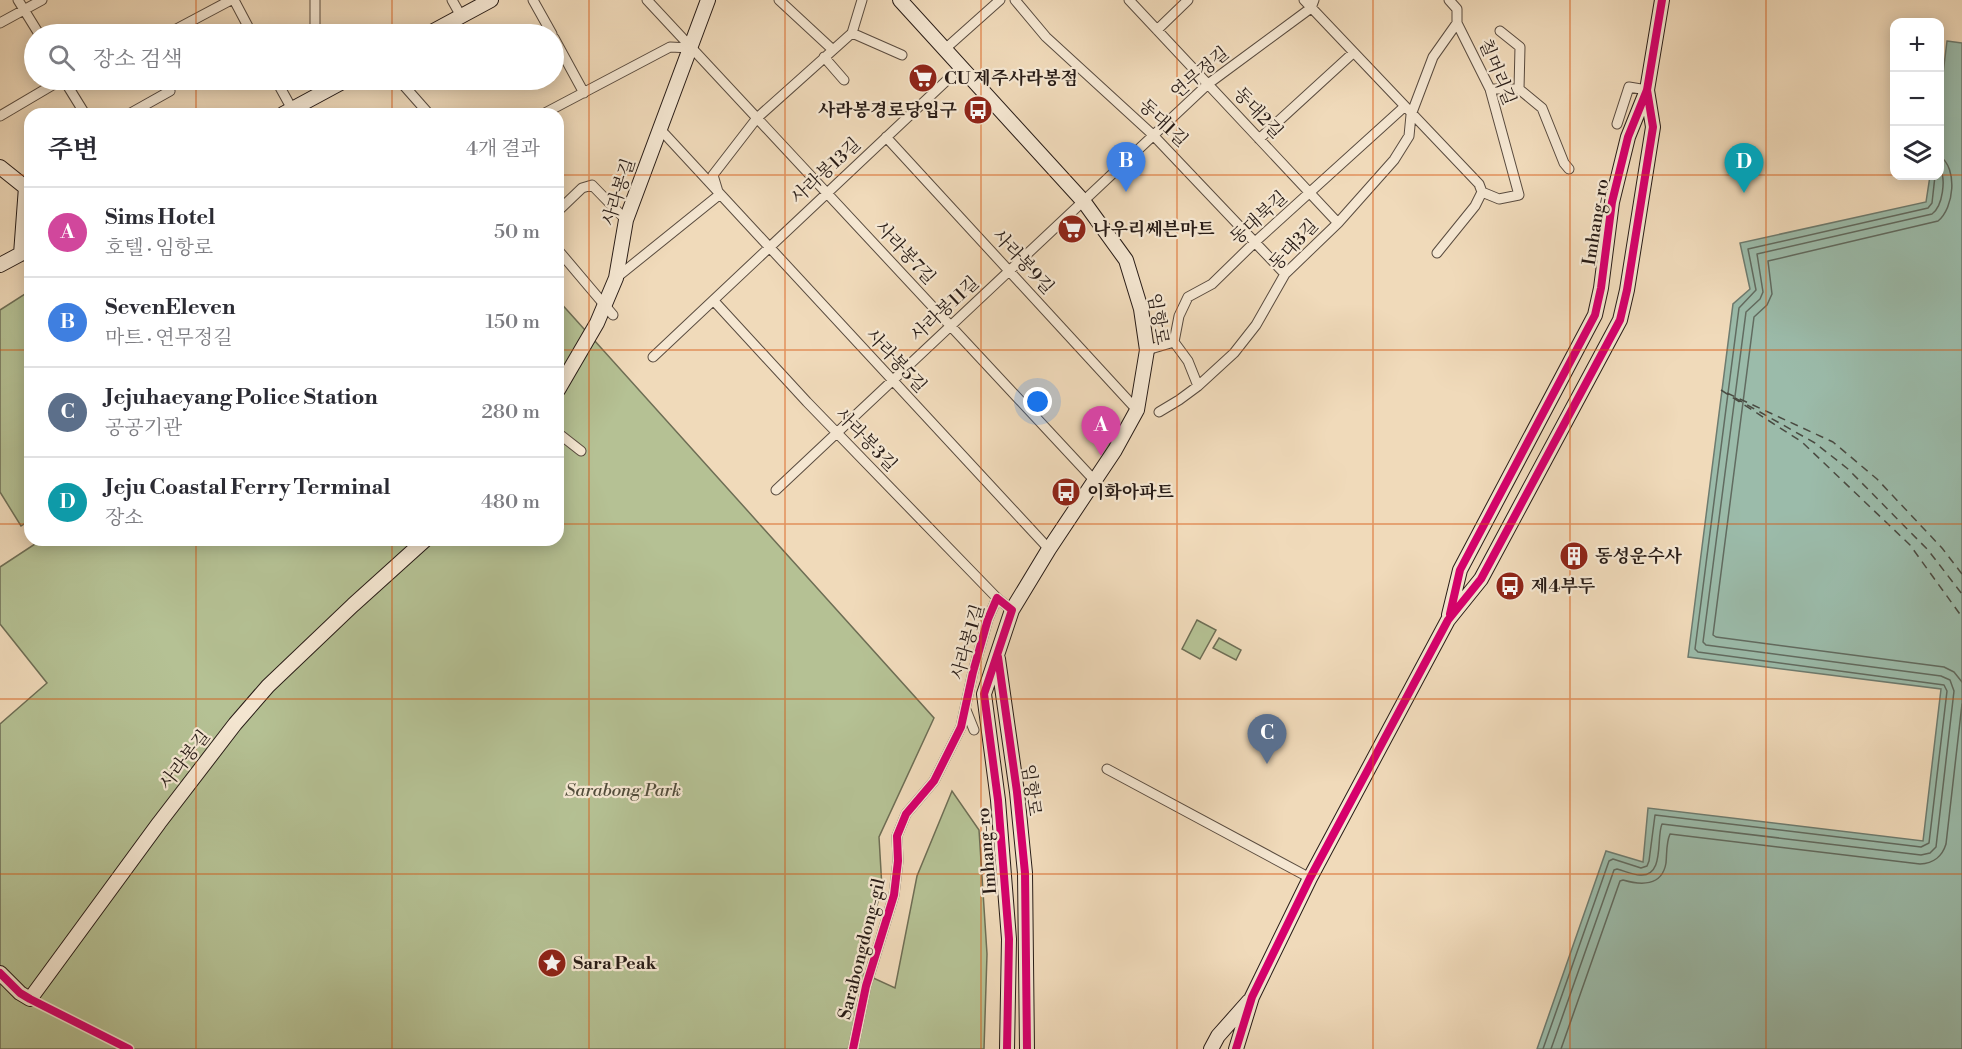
<!DOCTYPE html>
<html lang="ko">
<head>
<meta charset="utf-8">
<style>
	body { margin:0; font-family:"Libre Bodoni","Noto Serif KR",serif; background:#f7f7f7; color:#2b2b33 }
	.controls { position:absolute; right:18px; top:18px; display:grid; overflow:hidden; border-radius:12px; box-shadow:0 3px 15px #0003 }
	.controls button { width:54px; height:54px; display:grid; place-items:center; padding:0; border:0; border-bottom:2px solid #e1e1e2; background:#fff; color:#2b2b33; font:30px sans-serif }
	.you { position:absolute; left:1038px; top:402px; width:21px; height:21px; margin:-15px; border:4px solid #fff; border-radius:50%; background:#1a73e8; box-shadow:0 0 0 9px #1a73e833 }
	.badge { display:grid; place-items:center; width:39px; height:39px; border-radius:50%; background:#8f2418; color:#fff; font-size:20px; font-weight:700 }
	.pin { position:absolute; translate:-50% -50px; filter:drop-shadow(0 2px 3px #0008) }
	.pin::after { content:''; position:absolute; top:32px; width:21px; height:18px; background:inherit; clip-path:polygon(0 0,100% 0,50% 100%) }
	.list { margin:0; padding:0; list-style:none }
	h2 { display:flex; justify-content:space-between; align-items:center; height:78px; margin:0; padding:0 24px; font-size:26px }
	h2 small { font-size:20px; font-weight:400; color:#7c7c81 }
	.list li { display:grid; grid-template-columns:39px 1fr auto; gap:18px; align-items:center; box-sizing:border-box; height:90px; padding:0 24px; border-top:2px solid #e1e1e2 }
	.list b { display:block; font-size:22px; white-space:nowrap }
	.list p { margin:0; font-size:20px; white-space:nowrap; color:#7c7c81 }
	.list em { font-size:20px; font-style:normal; color:#7c7c81 }
	.icon { flex:none; width:33px; height:33px; fill:none; stroke:currentColor; stroke-width:2; stroke-linecap:round; stroke-linejoin:round }
	.map { position:relative; flex:none; width:1962px; height:1049px; overflow:hidden }
	.search { position:absolute; background:#fff; box-shadow:0 3px 15px #0003; left:24px; top:24px; width:540px; height:66px; display:flex; align-items:center; gap:15px; box-sizing:border-box; padding:0 21px; border-radius:33px; color:#7c7c81; font-size:22px }
	.panel { position:absolute; background:#fff; box-shadow:0 3px 15px #0003; left:24px; top:108px; width:540px; height:438px; border-radius:18px }
	.map>svg:first-child { display:block }
	.green { fill:#b5c194; stroke:#6e6e55; stroke-width:1.5 }
	.water { fill:#9bbbaa; stroke:#6d7b6f; stroke-width:1.5 }
	.lines { fill:none; stroke-linecap:round; stroke-linejoin:round }
	.shore { stroke:#616b60; stroke-width:1.5 }
	.ferry { stroke:#4a4b42; stroke-width:1.5; stroke-dasharray:8 6; stroke-linecap:butt }
	.street-casing { stroke:#594b3f; stroke-width:11 }
	.secondary-casing { stroke:#271b16; stroke-width:16 }
	.street { stroke:#f5e7d2; stroke-width:9 }
	.secondary { stroke:#f5e7d2; stroke-width:14 }
	.cycleway-casing { stroke:#f5e7d2; stroke-width:11 }
	.cycleway { stroke:#d6006c; stroke-width:8 }
	.grid { fill:none; stroke:#d5530d; stroke-width:1.5; stroke-opacity:0.55 }
	.labels { text-anchor:middle; dominant-baseline:central; stroke-width:4.5; stroke-linejoin:round; paint-order:stroke }
	.street-label { font-size:18px; fill:#271b16; stroke:#f5e7d2 }
	.poi-label { font-size:18px; font-weight:bold; fill:#271b16; stroke:#f5e7d2; text-anchor:start }
	.park-label { font-size:18px; font-style:italic; fill:#524d3c; stroke:#f5e7d2 }
</style>
</head>
<body>
<div class="map">
<svg width="1962" height="1049" viewBox="0 0 1962 1049">
	<rect width="100%" height="100%" fill="#f0daba"/>
	<filter id="stains"><feTurbulence type="fractalNoise" baseFrequency=".00333" numOctaves="4"/><feColorMatrix values="0 0 0 0 .2 0 0 0 0 .09 0 0 0 0 .02 0 0 0 .5 -.17"/></filter>
	<radialGradient id="worn" r=".72"><stop offset=".6" stop-color="#630" stop-opacity="0"/><stop offset="1" stop-color="#630" stop-opacity=".3"/></radialGradient>
	<path class="green" d="M28,292L30,296V520L21,526L0,492V310Z
		M558,300L934,718L879,837L882,888L858,971L895,988L917,876L952,791L979,830L987,954L984,1049H0V724L47,683L0,624V567L41,540H558Z
		M1197,620L1216,630L1200,659L1182,649Z
		M1219,638L1241,650L1236,660L1213,648Z"/>
	<path class="water" d="M1947,41L1962,43V1049H1537L1606,851L1643,862L1648,808L1923,841L1941,689L1688,657L1733,304L1750,289L1740,243L1926,202L1930,176H1940V98Z"/>
	<g class="lines">
		<path class="shore" d="M1940,156C1958,169 1954,208 1938,221L1768,261L1772,294L1767,305L1754,317L1713,635L1716,637L1944,667L1954,672L1962,682
			M1543,1049L1609,861L1613,859L1641,868L1647,866L1649,861L1655,815L1921,847L1929,843L1947,691L1944,685L1698,652L1695,649L1739,308L1756,290L1748,249L1928,208L1932,203L1935,176
			M1551,1049L1614,870L1617,869C1625,871 1633,875 1640,875C1665,877 1656,837 1662,824L1921,855L1930,853L1936,847L1954,691L1950,680L1941,676L1706,645L1703,642L1746,312L1760,299L1763,292L1757,254L1932,214C1943,206 1946,179 1940,168
			M1561,1049L1620,881L1623,880C1640,885 1662,887 1666,863C1667,853 1666,843 1670,834L1920,864C1934,863 1942,857 1946,844L1962,704"/>
		<path class="ferry" d="M1721,390L1802,442L1910,545L1962,617
			M1727,393L1833,442L1877,479L1942,548L1962,574
			M1735,398L1815,443L1848,469L1928,550L1962,594"/>
		<g class="street-casing">
			<path id="street" d="M18,0L39,34
				M234,0L252,34
				M452,0L461,16
				M533,0L552,34
				M647,0L1095,481
				M779,0L833,50
				M1015,0L1046,37L1153,135L1285,274
				M1129,0L1338,223
				M1304,0L1479,184L1482,192L1475,206L1437,253
				M1449,0L1457,9V23L1490,89L1519,195L1499,199L1482,192
				M0,23L42,0
				M1157,30L1188,0
				M1500,31L1520,47L1519,89
				M852,33L902,55
				M167,34L231,0
				M315,34V0
				M554,38L584,93
				M945,49L1000,0
				M824,57L844,80
				M64,80L85,114
				M276,80L292,109
				M312,80V84L334,86
				M399,80L429,114
				M69,88L85,80
				M1490,89H1519L1542,108L1564,163L1569,169
				M129,114L170,91L165,80
				M543,114L670,47L691,48
				M0,116L61,80
				M1617,124L1629,87L1647,90
				M660,129L1049,549
				M886,137L1137,410
				M1259,139L1353,53
				M558,211L582,188L592,185L626,220
				M558,250L613,315
				M616,278L719,195L713,175L757,118L852,33L862,0
				M714,301L807,402L997,598L1012,610
				M1174,342L1188,361L1198,386
				M1147,350L1174,342L1179,316L1188,297L1212,284L1255,242L1404,107
				M653,357L961,67
				M1159,412L1179,400L1198,386L1234,353L1256,325L1285,274L1338,223L1394,160L1409,136L1411,115L1433,57L1457,23
				M558,433L581,451
				M776,490L1208,84L1311,8L1314,0
				M966,710L974,730
				M1107,769L1310,878
				M853,1049L866,986L894,895L898,861L897,836L906,814L934,781L961,727L973,672L988,619L997,598"/>
		</g>
		<g class="secondary-casing">
			<path id="secondary" d="M900,0L1084,202L1126,260L1141,309L1147,350L1137,410L1115,450L1049,549L1012,610L984,694L998,800L1009,939L1007,1049
				M428,34L491,0
				M283,114L346,80
				M0,167L30,191
				M21,254L26,187
				M0,265L28,250
				M558,390L597,323L616,278L626,220L708,0
				M1449,615L1460,570L1595,315L1601,288L1612,202L1628,137L1647,90L1662,0
				M998,659L1017,792L1025,873L1027,1049
				M0,973L20,993L30,999L159,823L235,724L268,686L353,605L425,540
				M1211,1049L1218,1036L1249,1001
				M1236,1049L1252,997L1310,878L1448,620L1481,579L1620,320L1627,290L1653,127L1647,90"/>
		</g>
		<use href="#street" class="street"/>
		<use href="#secondary" class="secondary"/>
		<g class="cycleway-casing">
			<path id="cycleway" d="M1450,614L1460,570L1595,315L1601,288L1612,202L1628,137L1647,90L1662,0
				M998,657L1017,792L1025,873L1027,1049
				M0,973L20,993L30,999L129,1049
				M853,1049L866,986L894,895L898,861L897,836L906,814L934,781L961,727L973,672L988,619L997,598L1012,610L984,694L998,800L1009,939L1007,1049
				M1236,1049L1252,997L1310,878L1448,620L1481,579L1620,320L1627,290L1653,127L1647,90"/>
		</g>
		<use href="#cycleway" class="cycleway"/>
	</g>
	<path class="grid" d="M196,0V34M392,0V34M589,0V1049M785,0V1049M981,0V1049M1177,0V1049M1373,0V1049M1570,0V1049M1766,0V1049M196,80V114M392,80V114M0,175H30M558,175H1894M1940,175H1962M0,350H30M558,350H1962M0,524H30M558,524H1962M196,540V1049M392,540V1049M0,699H1962M0,874H1962"/>
	<defs>
		<g id="supermarket-disc" transform="scale(1.5)"><circle r="9.5" fill="#8f2418" stroke="#f5e7d2"/><path d="M-6-5.5h2.5l.6 2H6L4.5 2H-2.5L-4.4-4H-6ZM-1.5 3.2a1.3 1.3 0 1 0 .1 0ZM3 3.2a1.3 1.3 0 1 0 .1 0Z" fill="#fff"/></g>
		<g id="bus-disc" transform="scale(1.5)"><circle r="9.5" fill="#8f2418" stroke="#f5e7d2"/><path d="M-5-6H5V4H4V6H2V4H-2V6H-4V4H-5ZM-3.5-4V0h7V-4ZM-3.5 1.2v1.5H-2V1.2ZM2 1.2v1.5H3.5V1.2Z" fill="#fff"/></g>
		<g id="building-disc" transform="scale(1.5)"><circle r="9.5" fill="#8f2418" stroke="#f5e7d2"/><path d="M-4-6H4V6H1V3H-1V6H-4ZM-2.5-4.3h1.7v1.8h-1.7ZM.8-4.3h1.7v1.8H.8ZM-2.5-1h1.7V.8h-1.7ZM.8-1h1.7V.8H.8Z" fill="#fff"/></g>
		<g id="sight-disc" transform="scale(1.5)"><circle r="9.5" fill="#8f2418" stroke="#f5e7d2"/><path d="M0-6L1.8-2.2L6-1.7L2.9 1.2L3.7 5.4L0 3.3L-3.7 5.4L-2.9 1.2L-6-1.7L-1.8-2.2Z" fill="#fff"/></g>
	</defs>
	<g fill-rule="evenodd">
		<use href="#supermarket-disc" x="923" y="78"/>
		<use href="#bus-disc" x="978" y="110"/>
		<use href="#supermarket-disc" x="1072" y="229"/>
		<use href="#bus-disc" x="1066" y="492"/>
		<use href="#building-disc" x="1574" y="556"/>
		<use href="#bus-disc" x="1510" y="586"/>
		<use href="#sight-disc" x="552" y="963"/>
	</g>
	<g class="labels">
		<g class="street-label">
			<text transform="translate(1497 72) rotate(68)">칠머리길</text>
			<text transform="translate(1200 73) rotate(-40)">연무정길</text>
			<text transform="translate(1258 113) rotate(47)">동대2길</text>
			<text transform="translate(1163 123) rotate(44)">동대1길</text>
			<text transform="translate(826 171) rotate(-43)">사라봉13길</text>
			<text transform="translate(619 192) rotate(-72)">사라봉길</text>
			<text transform="translate(1259 218) rotate(-42)">동대북길</text>
			<text transform="translate(1596 222) rotate(-81)">Imhang-ro</text>
			<text transform="translate(1294 245) rotate(-47)">동대3길</text>
			<text transform="translate(905 253) rotate(47)">사라봉7길</text>
			<text transform="translate(1023 262) rotate(47)">사라봉9길</text>
			<text transform="translate(945 309) rotate(-43)">사라봉11길</text>
			<text transform="translate(1158 319) rotate(80)">임항로</text>
			<text transform="translate(896 361) rotate(47)">사라봉5길</text>
			<text transform="translate(866 440) rotate(46)">사라봉3길</text>
			<text transform="translate(968 642) rotate(-74)">사라봉1길</text>
			<text transform="translate(185 760) rotate(-52)">사라봉길</text>
			<text transform="translate(1031 790) rotate(82)">임항로</text>
			<text transform="translate(987 851) rotate(-95)">Imhang-ro</text>
			<text transform="translate(862 949) rotate(-76)">Sarabongdong-gil</text>
		</g>
		<g class="poi-label">
			<text x="944" y="78">CU 제주사라봉점</text>
			<text x="957" y="110" text-anchor="end">사라봉경로당입구</text>
			<text x="1093" y="229">나우리쎄븐마트</text>
			<text x="1087" y="492">이화아파트</text>
			<text x="1595" y="556">동성운수사</text>
			<text x="1531" y="586">제4부두</text>
			<text x="573" y="963">Sara Peak</text>
		</g>
		<g class="park-label">
			<text x="623" y="790">Sarabong Park</text>
		</g>
	</g>
	<rect width="100%" height="100%" filter="url(#stains)"/>
	<rect width="100%" height="100%" fill="url(#worn)"/>
</svg>
<div class="controls">
<button>+</button>
<button>−</button>
<button><svg class="icon" aria-label="layers" viewBox="0 0 24 24"><path d="M12 4l9 5-9 5-9-5zM3 14l9 5 9-5"/></svg></button>
</div>
<div class="you"></div>
<div class="pin badge" style="left:1101px;top:456px;background:#d1479c">A</div>
<div class="pin badge" style="left:1126px;top:192px;background:#3f7fe0">B</div>
<div class="pin badge" style="left:1267px;top:764px;background:#5c6f8a">C</div>
<div class="pin badge" style="left:1744px;top:193px;background:#0f9aa8">D</div>
<div class="search"><svg class="icon" aria-label="search" viewBox="0 0 24 24"><circle cx="10" cy="10" r="6"/><path d="M15 15l6 6"/></svg>장소 검색</div>
<section class="panel">
<h2>주변<small>4개 결과</small></h2>
<ul class="list">
<li><span class="badge" style="background:#d1479c">A</span><div><b>Sims Hotel</b><p>호텔 · 임항로</p></div><em>50 m</em></li>
<li><span class="badge" style="background:#3f7fe0">B</span><div><b>SevenEleven</b><p>마트 · 연무정길</p></div><em>150 m</em></li>
<li><span class="badge" style="background:#5c6f8a">C</span><div><b>Jejuhaeyang Police Station</b><p>공공기관</p></div><em>280 m</em></li>
<li><span class="badge" style="background:#0f9aa8">D</span><div><b>Jeju Coastal Ferry Terminal</b><p>장소</p></div><em>480 m</em></li>
</ul>
</section>
</div>
</body>
</html>
